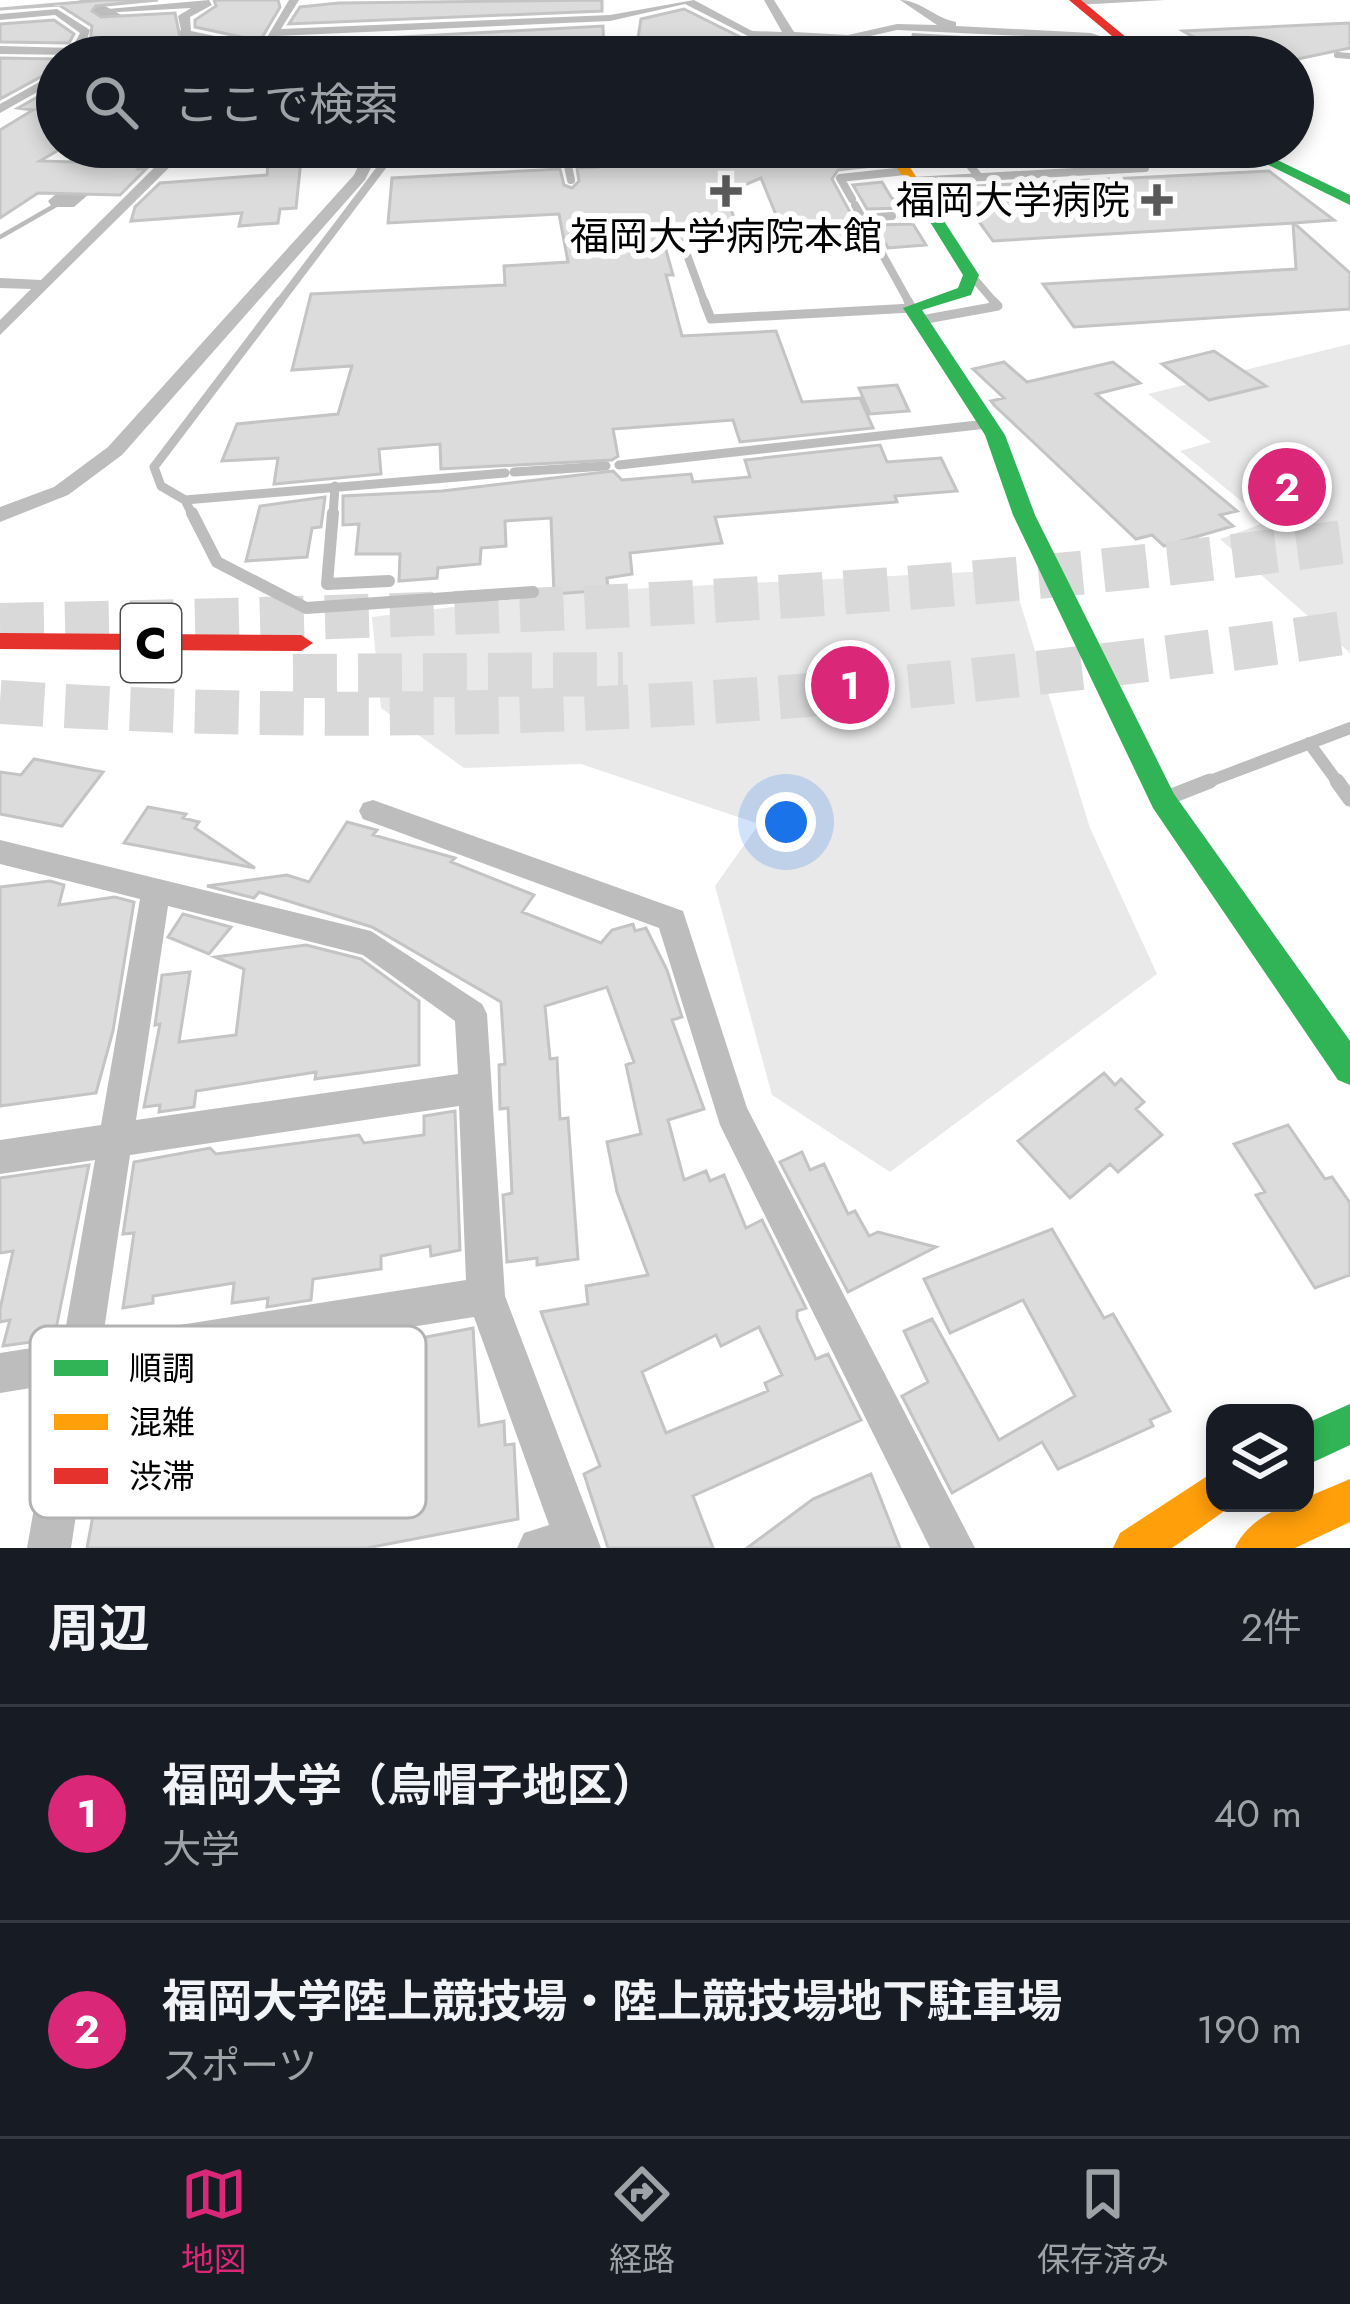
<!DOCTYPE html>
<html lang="ja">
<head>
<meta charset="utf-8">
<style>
	body { margin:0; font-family:Jost,"Noto Sans JP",sans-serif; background:#20242c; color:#f1f3f6 }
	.controls { position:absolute; right:36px; bottom:36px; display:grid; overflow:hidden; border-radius:24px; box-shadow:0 6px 18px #0003 }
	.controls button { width:108px; height:108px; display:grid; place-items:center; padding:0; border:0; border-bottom:3px solid #363941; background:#171b24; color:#f1f3f6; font:60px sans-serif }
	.you { position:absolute; left:786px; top:822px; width:42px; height:42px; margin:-30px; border:9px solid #fff; border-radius:50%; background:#1a73e8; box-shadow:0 0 0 18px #1a73e833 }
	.badge { display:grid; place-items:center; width:78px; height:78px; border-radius:50%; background:#db2777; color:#fff; font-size:39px; font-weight:700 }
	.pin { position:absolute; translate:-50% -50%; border:6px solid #fff; box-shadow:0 3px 12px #0006 }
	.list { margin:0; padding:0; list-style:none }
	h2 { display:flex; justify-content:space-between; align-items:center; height:156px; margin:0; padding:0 48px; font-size:51px }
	h2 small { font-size:39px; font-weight:400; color:#9ea1a6 }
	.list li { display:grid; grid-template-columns:78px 1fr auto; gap:36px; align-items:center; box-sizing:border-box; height:216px; padding:0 48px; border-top:3px solid #363941 }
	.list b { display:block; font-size:45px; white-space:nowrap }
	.list p { margin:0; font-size:39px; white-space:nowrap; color:#9ea1a6 }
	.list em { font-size:39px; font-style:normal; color:#9ea1a6 }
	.icon { flex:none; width:66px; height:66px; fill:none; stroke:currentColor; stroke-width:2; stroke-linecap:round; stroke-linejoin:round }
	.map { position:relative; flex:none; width:1350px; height:1548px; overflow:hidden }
	.search { position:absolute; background:#171b24; box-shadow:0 6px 18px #0003; left:36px; right:36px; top:36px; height:132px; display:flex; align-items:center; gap:30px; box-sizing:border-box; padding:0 42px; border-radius:66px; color:#9ea1a6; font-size:45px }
	.sheet { height:588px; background:#171b24 }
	nav { display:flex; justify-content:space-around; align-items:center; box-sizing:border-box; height:168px; border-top:3px solid #363941; background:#171b24; font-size:33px; color:#9ea1a6 }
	nav a { display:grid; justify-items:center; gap:6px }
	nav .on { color:#db2777 }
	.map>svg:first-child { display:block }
	.green { fill:#e9e9e9 }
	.water { fill:#bbb }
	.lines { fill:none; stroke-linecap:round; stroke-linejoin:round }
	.stream { stroke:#bbb; stroke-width:4.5 }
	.river { fill:#bbb; fill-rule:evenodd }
	.building { fill:#dcdcdc; stroke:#c4c4c4; stroke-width:3; fill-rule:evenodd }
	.highway-tunnel { stroke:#d9d9d9; stroke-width:44; stroke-dasharray:44 21; stroke-linecap:butt }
	.lane-far4 { stroke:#bdbdbd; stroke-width:6 }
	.lane-far3 { stroke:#bdbdbd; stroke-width:8 }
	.lane-far2 { stroke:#bdbdbd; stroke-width:9 }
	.lane-far1 { stroke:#bdbdbd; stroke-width:12 }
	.lane { stroke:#bdbdbd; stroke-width:15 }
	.street { fill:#bdbdbd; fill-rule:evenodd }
	.fast { fill:#30b455; fill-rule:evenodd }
	.slow { fill:#ff9f0a; fill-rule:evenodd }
	.jam { fill:#e5322d; fill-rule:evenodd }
	.poi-dot { fill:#595959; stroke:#fff; stroke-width:4.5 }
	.labels { text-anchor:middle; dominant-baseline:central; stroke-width:12; stroke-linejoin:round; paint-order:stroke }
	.far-poi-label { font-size:39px; fill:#000; stroke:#fff; text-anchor:end }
	.shield { fill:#fff; stroke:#4c4c4c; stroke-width:3 }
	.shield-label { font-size:45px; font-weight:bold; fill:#000 }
	.key { fill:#fff; stroke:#b2b2b2; stroke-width:3 }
	.key-label { font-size:33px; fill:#000 }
</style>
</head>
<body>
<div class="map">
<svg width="1350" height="1548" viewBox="0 0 1350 1548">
	<rect width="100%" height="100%" fill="#fff"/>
	<path class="green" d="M1350,344V653L1220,539L1267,522L1180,451L1211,442L1148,394Z
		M1010,570L1090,828L1157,974L890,1172L772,1095L715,886L759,824L581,764L464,768L381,708L372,617L571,592Z"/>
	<path class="water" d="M912,33L1095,44L1107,57H907Z"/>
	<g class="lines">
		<path class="stream" d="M0,237L63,201"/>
		<path class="river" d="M79,0C103,0 111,12 133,20C162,30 205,29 228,49L219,57H189L196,50L101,23Z
			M77,147H106L97,159L104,181L74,207H52L48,201L74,178L69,158Z"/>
	</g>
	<path class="building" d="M103,0H158L96,6L92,11L101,17L175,13L180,38L90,43L92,26L59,5L0,9Z
		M214,0H278L280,7L260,41L195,27V20L216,6Z
		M602,0V11L289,24L300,7L339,3Z
		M684,9L738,36L725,42L729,57H635L641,19Z
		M54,20L74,34L69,43L0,42V24Z
		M1350,23V48L1293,60L1229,57L1183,31Z
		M603,26L604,57H552L563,40L467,41L469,47L384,52L374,44H276Z
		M0,58L57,59V68L0,99Z
		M57,86V151L40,161L142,164L138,169H146L120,195L38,193L0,218V130L33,110L18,108Z
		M595,147L861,149L872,166L838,170L832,179L870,249L841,250L830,229L783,232L761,178L725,193L740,234L664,243L673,275H666L682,336L776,331L802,402L860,398L873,428L740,442L733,420L613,429L618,456L612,460L441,469L440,444L379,449L381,474L274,484L278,458L222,461L237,424L338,414L352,366L292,370L311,294L505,285L504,266L568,262L559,214L388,223L392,178L560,169L564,185L572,188L579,181L577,168L598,167Z
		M301,160L296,208L280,209L278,223L239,226L242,213L131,221L135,207L160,183L267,175L268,163Z
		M1269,171L1334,220L1294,223L1350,273V309L1074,327L1043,284L1296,269L1293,223L993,241L954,187Z
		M882,182L891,197L903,208L867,209L853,185Z
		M913,224L926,245L888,248L876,225Z
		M1214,351L1266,386L1209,400L1162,364Z
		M1004,362L1027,382L1113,362L1140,383L1096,394L1237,511L1220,515L1233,526L1164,546L1152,535L1136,539L994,405L991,401L1004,398L973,369Z
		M897,385L909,411L870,414L859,388Z
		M880,445L887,462L941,458L957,491L895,496L897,502L715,517L722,543L630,553L632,574L607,578L608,590L554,594L551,518L505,521L506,546L481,548L480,564L438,568L437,578L399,581L400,554H356L359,524L343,525V496L442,491L613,471L622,480L691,474L693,482L750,477L745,460Z
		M325,497L321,527L312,528L307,557L246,561L260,506Z
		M34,759L103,772L62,826L0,814V772L21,775Z
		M148,807L186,814L183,818L199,822L195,828L255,868L124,843Z
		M347,822L377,830L373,835L455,858L451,862L534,895L522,912L601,943L612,930L633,924L635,931L646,928L667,970L682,1017L672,1020L704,1109L668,1120L684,1180L706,1171L710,1181L724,1175L746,1228L762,1220L806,1308L797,1311V1318L816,1359L828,1354L861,1420L693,1496L713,1548H608L584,1474L600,1466L541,1312L588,1304L586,1286L648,1275L617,1192L607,1142L641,1134L626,1065L634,1062L607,987L545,1006L550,1059L557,1058L560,1119L568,1118L578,1259L537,1265V1258L507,1262L503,1195L512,1193L508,1108L500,1109L499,1065L505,1064L501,1002L372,927L259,892L254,898L207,886L287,875L309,882ZM759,1327L782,1375L765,1383L768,1391L666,1433L642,1372L716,1335L721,1346Z
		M50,881L64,885L59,905L115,897L134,902L113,1031L96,1093L0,1106V887Z
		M183,914L231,927L209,954L168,937Z
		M306,945L361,959L419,1001V1065L315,1079L316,1072L196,1091L194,1107L159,1112L160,1105L144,1107L160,1024L155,1025L162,975L190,972L179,1042L236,1035L244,969L215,957Z
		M1104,1073L1115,1085L1121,1079L1144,1102L1136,1109L1162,1135L1118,1172L1110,1164L1070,1198L1018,1141Z
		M455,1111L460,1250L431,1256L430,1246L381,1256V1269L313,1279L311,1300L267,1307L268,1298L232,1303L234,1283L153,1296V1303L123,1308L134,1233L123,1234L134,1162L210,1148L216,1154L359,1135L364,1143L424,1135V1116Z
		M1288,1125L1325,1179L1332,1177L1350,1203V1275L1315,1288L1256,1195L1265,1192L1234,1144Z
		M802,1152L810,1170L824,1164L848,1214L855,1211L869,1236L878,1232L936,1247L848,1292L780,1162Z
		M89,1165L54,1339L3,1346L10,1320L0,1322V1309L13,1251L0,1253V1178Z
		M1052,1229L1104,1318L1113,1314L1170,1411L1150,1420L1153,1426L1058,1469L1042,1442L952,1493L902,1396L928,1382L904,1331L932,1319L999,1440L1075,1396L1023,1300L950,1333L924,1279Z
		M473,1328L479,1426L504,1421L505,1445L514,1444L518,1519L367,1548H87L96,1499L171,1487L177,1437L104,1447L106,1441L92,1443L101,1381L159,1372L156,1388L207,1379V1372L269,1359L268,1376L279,1374V1388L331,1378L332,1365L396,1356L395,1343Z
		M871,1474L900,1548H747L813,1499Z"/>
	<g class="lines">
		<path class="highway-tunnel" d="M0,625C452,616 902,603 1350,541
			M293,676L623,674
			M0,702C464,733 891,700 1350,632"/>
		<path class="lane-far4" d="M1337,55L1350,56"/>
		<path class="lane-far3" d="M564,147L571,180
			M958,150L979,177
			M912,181L1145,168L1124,147
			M852,199L840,178L905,171
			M855,205L910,304
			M901,216L933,214
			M862,218L892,216
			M686,252L705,304
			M971,275L996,304
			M278,304L397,147"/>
		<path class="lane-far2" d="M280,301L154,467L161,486L185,500L505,473
			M704,301L711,319L912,308L908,301
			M921,320L998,306L993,301
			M619,465L987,424
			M514,472L606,466
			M185,500L193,516
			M333,516L335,486"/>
		<path class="lane-far1" d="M192,513L217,562L306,608L533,592
			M333,513L327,584L389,581
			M1309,743L1339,784
			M1202,784L1350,728"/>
		<path class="lane" d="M1337,781L1350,799
			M1164,799L1210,781"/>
		<path class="street" d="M209,0L212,5L190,17L191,31L288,51L374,48L380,52L281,57L182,35L178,16L191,8L101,13L96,10Z
			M289,0H299L281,29L610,15L694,0L752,31L782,32L764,0H774L794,32L848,35L897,24L937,25L900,0C920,0 935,18 956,22V26L1091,33L1118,42L1112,45L1090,39L897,30L848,41L750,37L685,4L610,21L276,36L271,44H263Z
			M1072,0H1165L1076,5Z
			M57,9L90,30L84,48L204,41L210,44L77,55L0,54V46L72,48L80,33L55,15L0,20V14Z
			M57,72V81L0,113V104Z
			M175,147H190L0,335V320L31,289L0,288V278L41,280Z
			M367,147H381L365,180L122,455L68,495L0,522V507L54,487L108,447L354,175Z
			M373,800L683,911L747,1108L975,1548H930L720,1125L659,928L363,819L359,811L363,803Z
			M0,840L371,931L482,1004L487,1014L505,1296L601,1548H517L524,1533L549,1525L474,1317L97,1377L71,1548H27L56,1384L0,1393V1353L63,1343L95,1160L0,1174V1140L101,1125L140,899L0,864ZM168,906L363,955L455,1021L458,1074L136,1120ZM459,1106L466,1280L103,1337L130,1155Z"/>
		<path class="fast" d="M1232,147H1250L1350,195V205Z
			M924,197L929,198L979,275L971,295L922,310L1005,435L1035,515L1174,794L1350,1041V1085L1338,1080L1153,808L1013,515L985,435L903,308L958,288L963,275L917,201Z
			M1350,1404V1445L1305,1466V1424Z"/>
		<path class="slow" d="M945,147H1026L1019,151L904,158L928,195L916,198L888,154Z
			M1215,1471V1503H1231L1230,1507L1172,1548H1113L1120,1533Z
			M1350,1479V1522L1295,1548H1235C1245,1524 1278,1503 1305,1503V1498Z"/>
		<path class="jam" d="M1069,0H1081L1150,57H1137Z
			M0,633L301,635L313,643L301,651L0,649Z"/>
	</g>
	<g class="poi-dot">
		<path d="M720 173h12v12h12v12h-12v12h-12v-12h-12v-12h12z"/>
		<path d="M1151 182h12v12h12v12h-12v12h-12v-12h-12v-12h12z"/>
	</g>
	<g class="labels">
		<g class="far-poi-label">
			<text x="1130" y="200">福岡大学病院</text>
			<text x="726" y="236" text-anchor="middle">福岡大学病院本館</text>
		</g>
		<rect class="shield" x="121" y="604" width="60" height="78" rx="9"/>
		<g class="shield-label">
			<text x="151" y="643">C</text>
		</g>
	</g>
	<rect x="30" y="1326" width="396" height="192" rx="18" class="key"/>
	<rect x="54" y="1360" width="54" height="16" fill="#30b455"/>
	<rect x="54" y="1414" width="54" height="16" fill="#ff9f0a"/>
	<rect x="54" y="1468" width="54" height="16" fill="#e5322d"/>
	<g class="key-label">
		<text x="129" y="1380">順調</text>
		<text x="129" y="1434">混雑</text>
		<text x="129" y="1488">渋滞</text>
	</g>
</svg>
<div class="controls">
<button><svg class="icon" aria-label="layers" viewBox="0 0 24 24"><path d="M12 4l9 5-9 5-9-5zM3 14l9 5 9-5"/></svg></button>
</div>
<div class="you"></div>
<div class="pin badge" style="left:850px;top:685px">1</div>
<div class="pin badge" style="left:1287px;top:487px">2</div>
<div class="search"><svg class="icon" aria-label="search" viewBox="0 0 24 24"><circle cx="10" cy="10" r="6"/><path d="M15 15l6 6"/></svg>ここで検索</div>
</div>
<section class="sheet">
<h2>周辺<small>2件</small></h2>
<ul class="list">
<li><span class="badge">1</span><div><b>福岡大学（烏帽子地区）</b><p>大学</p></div><em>40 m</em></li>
<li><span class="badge">2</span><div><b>福岡大学陸上競技場・陸上競技場地下駐車場</b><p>スポーツ</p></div><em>190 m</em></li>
</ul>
</section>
<nav>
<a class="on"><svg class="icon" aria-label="map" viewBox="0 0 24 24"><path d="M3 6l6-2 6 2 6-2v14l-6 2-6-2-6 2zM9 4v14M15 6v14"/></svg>地図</a>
<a><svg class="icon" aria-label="directions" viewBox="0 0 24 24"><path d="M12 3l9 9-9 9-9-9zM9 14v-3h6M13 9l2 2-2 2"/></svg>経路</a>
<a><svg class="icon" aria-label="saved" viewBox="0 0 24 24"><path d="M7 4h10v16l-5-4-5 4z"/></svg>保存済み</a>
</nav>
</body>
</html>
